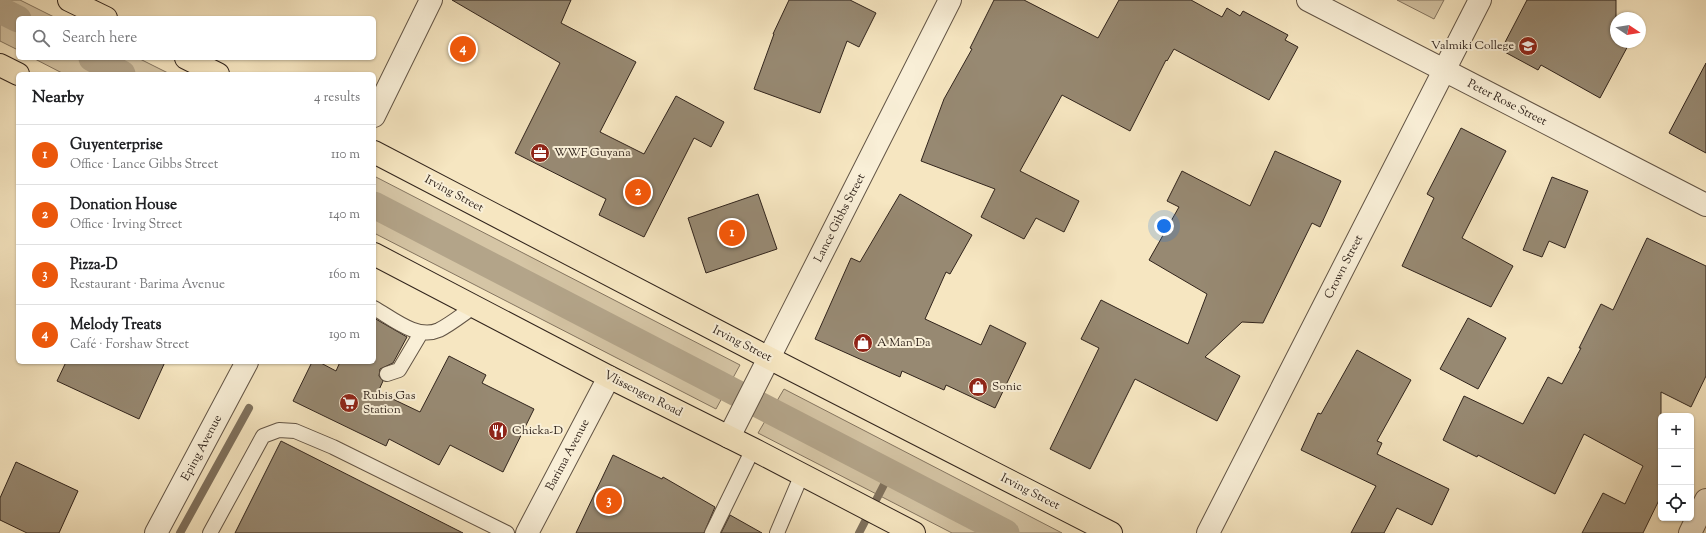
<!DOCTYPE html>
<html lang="en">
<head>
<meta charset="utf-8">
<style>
	body { margin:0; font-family:"Sorts Mill Goudy",serif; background:#f2f2f2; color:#202124 }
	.controls { position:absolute; right:12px; bottom:12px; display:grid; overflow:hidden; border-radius:6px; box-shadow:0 1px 3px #0004 }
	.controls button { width:36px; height:36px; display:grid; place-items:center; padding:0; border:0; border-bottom:1px solid #e0e0e0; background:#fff; color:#202124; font:20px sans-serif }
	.compass { position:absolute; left:1610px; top:12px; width:36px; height:36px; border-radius:50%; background:#fff; box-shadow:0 1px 3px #0004; rotate:102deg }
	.you { position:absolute; left:1164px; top:226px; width:14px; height:14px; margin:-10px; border:3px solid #fff; border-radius:50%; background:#1a73e8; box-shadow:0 0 0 6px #1a73e833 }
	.badge { display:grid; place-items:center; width:26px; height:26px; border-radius:50%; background:#ea580c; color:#fff; font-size:13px; font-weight:700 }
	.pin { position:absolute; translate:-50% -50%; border:2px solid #fff; box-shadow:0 1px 4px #0006 }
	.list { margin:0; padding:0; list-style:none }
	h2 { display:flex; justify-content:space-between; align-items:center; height:52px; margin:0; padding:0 16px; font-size:17px }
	h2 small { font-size:13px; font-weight:400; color:#757577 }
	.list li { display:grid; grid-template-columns:26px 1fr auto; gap:12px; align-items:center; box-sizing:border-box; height:60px; padding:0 16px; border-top:1px solid #e0e0e0 }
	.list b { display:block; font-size:15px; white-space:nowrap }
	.list p { margin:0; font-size:13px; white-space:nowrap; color:#757577 }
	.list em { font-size:13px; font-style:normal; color:#757577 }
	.icon { flex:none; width:22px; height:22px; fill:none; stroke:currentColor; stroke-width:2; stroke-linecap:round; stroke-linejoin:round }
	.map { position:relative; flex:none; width:1706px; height:533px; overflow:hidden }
	.search { position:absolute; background:#fff; box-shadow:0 1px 3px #0004; left:16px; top:16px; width:360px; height:44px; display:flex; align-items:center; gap:10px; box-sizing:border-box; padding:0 14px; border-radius:6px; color:#757577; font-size:15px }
	.panel { position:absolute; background:#fff; box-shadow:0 1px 3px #0004; left:16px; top:72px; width:360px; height:292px; border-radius:6px }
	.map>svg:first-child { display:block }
	.green { fill:#d5c5a5; stroke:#837460 }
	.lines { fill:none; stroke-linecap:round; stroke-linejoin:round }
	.stream { stroke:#7f715d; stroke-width:8 }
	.canal { stroke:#b3a489; stroke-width:27 }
	.building { fill:#978972; stroke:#31241c }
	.lane-casing { stroke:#625445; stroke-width:16 }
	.street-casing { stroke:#625445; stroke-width:24 }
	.primary-casing { stroke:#31241c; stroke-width:24 }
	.lane { stroke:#f9efd7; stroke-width:14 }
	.street { stroke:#f9efd7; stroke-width:22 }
	.primary { stroke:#f6e6c1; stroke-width:22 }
	.labels { text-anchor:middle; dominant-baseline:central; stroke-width:4; stroke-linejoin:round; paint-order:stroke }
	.poi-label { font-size:12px; fill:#31241c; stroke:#f9efd7; text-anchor:start }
	.street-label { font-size:12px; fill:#31241c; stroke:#f9efd7 }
</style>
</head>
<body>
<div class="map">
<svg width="1706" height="533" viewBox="0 0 1706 533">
	<rect width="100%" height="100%" fill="#f6e6c1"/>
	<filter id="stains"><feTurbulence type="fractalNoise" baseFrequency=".005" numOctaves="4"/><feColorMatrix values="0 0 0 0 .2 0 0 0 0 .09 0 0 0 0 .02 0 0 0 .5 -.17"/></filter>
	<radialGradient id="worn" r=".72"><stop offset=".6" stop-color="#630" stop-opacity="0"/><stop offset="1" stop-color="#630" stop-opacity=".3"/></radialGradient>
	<path class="green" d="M0,0H20L56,18H18V50L0,41Z
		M1397,0H1444L1434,19Z
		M33,58H138L170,74H64Z
		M374,176L740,365L716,409L374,233Z
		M784,389L1062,533H952L758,433Z"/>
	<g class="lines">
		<path class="stream" d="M180,533L249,408
			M859,533L890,473"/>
		<path class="canal" d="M0,10L18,19
			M92,58L122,74
			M374,205L1006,533"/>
	</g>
	<path class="building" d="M452,0H571L561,23L636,62L600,132L644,154L676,96L724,122L711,147L694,138L644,237L599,215L606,199L515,153L560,63Z
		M789,0H850L876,13L859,47L847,41L820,113L754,89L774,34H773Z
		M994,0H1024L1098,38L1119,0H1191L1222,17L1227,8L1240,16L1243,11L1288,35L1285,40L1298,47L1269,100L1174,49L1167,61L1166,60L1130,131L1062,95L1020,171L1079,201L1064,232L1036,218L1024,239L981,217L995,189L921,161L944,99L972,49L970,48Z
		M1527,0H1616V42H1630L1600,98L1541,65L1538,70L1501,50Z
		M1706,63V153L1669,133Z
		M1461,128L1506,151L1462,238L1513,266L1491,307L1402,266L1434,198L1427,194Z
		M1275,151L1341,181L1320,227L1312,223L1263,323L1242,322L1205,357L1240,376L1217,421L1135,379L1090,469L1050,449L1099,348L1081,339L1101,300L1188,344L1207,294L1149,260L1179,207L1167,201L1182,171L1250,206Z
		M1552,177L1588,191L1565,248L1549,241L1542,257L1523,250Z
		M758,194L777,249L706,273L688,218Z
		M900,194L972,235L950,274L946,272L925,319L981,345L990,325L1026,343L995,408L946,385L944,390L902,371L900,377L815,339L851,258L860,262Z
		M1647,238L1706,266V376L1691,407L1661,392V496L1643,533H1582L1603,493L1625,504L1643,466L1584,434L1555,494L1478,455L1477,457L1443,440L1464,396L1523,424L1548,377L1562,384L1581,348H1579L1601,304L1613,310Z
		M374,318L407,337L393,363L380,369L379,376L383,381L378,392L420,412L449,356L486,375L482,383L534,409L503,472L450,445L439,465L389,439L386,446L293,401L312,362H319L336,371L340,362H374Z
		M1468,318L1506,338L1478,389L1440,369Z
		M1357,350L1411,380L1377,441L1382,443L1377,454L1449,489L1432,525L1397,508L1384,533H1351L1376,486L1301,450L1318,413L1321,414Z
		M66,362H165L139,419L57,381Z
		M281,441L463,533H235Z
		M613,455L662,479L663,477L715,507L704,533H576Z
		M16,462L78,491L59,533H27L0,520V498Z
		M730,515L762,533H721Z"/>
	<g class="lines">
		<g class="lane-casing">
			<path id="lane" d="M374,308C392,318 417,340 439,330C451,324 463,314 475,306
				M387,374L399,370L421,333
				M210,533L263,436L279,430L295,431L333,447L507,533
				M712,533L753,449
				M777,533L802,474"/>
		</g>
		<g class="street-casing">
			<path id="street" d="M1308,0L1706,205
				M374,116L431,0
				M729,437L950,0
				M156,533L247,362
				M527,533L609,377
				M1208,533L1480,0
				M1690,533L1706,500"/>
		</g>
		<g class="primary-casing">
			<path id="primary" d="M69,0L106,18
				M186,58L218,74
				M0,65L18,74
				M374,152L769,358L1111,533
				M374,254L609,377L753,449L914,533"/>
		</g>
		<use href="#lane" class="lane"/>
		<use href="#street" class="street"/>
		<use href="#primary" class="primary"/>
	</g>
	<defs>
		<g id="school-disc" transform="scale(1)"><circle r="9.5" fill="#8f2418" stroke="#f9efd7"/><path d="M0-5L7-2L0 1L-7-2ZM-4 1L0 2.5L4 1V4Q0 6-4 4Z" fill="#fff"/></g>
		<g id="office-disc" transform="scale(1)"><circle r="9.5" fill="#8f2418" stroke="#f9efd7"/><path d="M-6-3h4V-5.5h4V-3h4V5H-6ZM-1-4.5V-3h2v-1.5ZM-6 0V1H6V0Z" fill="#fff"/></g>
		<g id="shop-disc" transform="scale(1)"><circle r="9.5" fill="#8f2418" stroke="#f9efd7"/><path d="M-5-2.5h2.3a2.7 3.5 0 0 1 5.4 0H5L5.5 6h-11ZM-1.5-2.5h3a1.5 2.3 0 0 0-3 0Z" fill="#fff"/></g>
		<g id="supermarket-disc" transform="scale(1)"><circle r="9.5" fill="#8f2418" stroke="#f9efd7"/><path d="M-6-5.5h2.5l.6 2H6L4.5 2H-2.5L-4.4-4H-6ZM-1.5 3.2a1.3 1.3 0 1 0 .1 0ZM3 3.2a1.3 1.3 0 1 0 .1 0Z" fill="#fff"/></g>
		<g id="restaurant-disc" transform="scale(1)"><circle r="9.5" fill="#8f2418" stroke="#f9efd7"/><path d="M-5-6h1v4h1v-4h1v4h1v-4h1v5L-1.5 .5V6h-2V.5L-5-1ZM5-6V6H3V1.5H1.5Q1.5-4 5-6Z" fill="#fff"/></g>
	</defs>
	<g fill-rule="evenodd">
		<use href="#school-disc" x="1528" y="46"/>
		<use href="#office-disc" x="540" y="153"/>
		<use href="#shop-disc" x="863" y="343"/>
		<use href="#shop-disc" x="978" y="387"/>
		<use href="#supermarket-disc" x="349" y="403"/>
		<use href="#restaurant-disc" x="498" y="431"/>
	</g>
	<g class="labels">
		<g class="poi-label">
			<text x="1514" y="46" text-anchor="end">Valmiki College</text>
			<text x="554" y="153">WWF Guyana</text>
			<text x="877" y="343">A Man Da</text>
			<text x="992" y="387">Sonic</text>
			<text x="363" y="396">Rubis Gas<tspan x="363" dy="14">Station</tspan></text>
			<text x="512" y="431">Chicka-D</text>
		</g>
		<g class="street-label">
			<text transform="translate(1507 103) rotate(27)">Peter Rose Street</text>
			<text transform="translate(454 194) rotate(28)">Irving Street</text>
			<text transform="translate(840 218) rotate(-63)">Lance Gibbs Street</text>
			<text transform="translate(1344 267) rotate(-63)">Crown Street</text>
			<text transform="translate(742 344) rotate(27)">Irving Street</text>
			<text transform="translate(643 394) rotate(27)">Vlissengen Road</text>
			<text transform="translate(202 448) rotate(-62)">Eping Avenue</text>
			<text transform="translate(568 455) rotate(-62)">Barima Avenue</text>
			<text transform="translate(1030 492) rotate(27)">Irving Street</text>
		</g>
	</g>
	<rect width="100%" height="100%" filter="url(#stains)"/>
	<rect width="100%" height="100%" fill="url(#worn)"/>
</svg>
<div class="controls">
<button>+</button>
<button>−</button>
<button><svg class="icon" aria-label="locate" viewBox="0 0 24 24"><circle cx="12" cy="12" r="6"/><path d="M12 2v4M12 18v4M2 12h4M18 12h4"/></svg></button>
</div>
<svg class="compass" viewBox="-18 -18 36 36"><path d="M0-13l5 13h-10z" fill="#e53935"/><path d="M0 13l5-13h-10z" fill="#757577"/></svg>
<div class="you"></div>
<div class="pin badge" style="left:732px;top:233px">1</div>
<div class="pin badge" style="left:638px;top:192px">2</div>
<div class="pin badge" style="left:609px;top:501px">3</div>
<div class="pin badge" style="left:463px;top:49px">4</div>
<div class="search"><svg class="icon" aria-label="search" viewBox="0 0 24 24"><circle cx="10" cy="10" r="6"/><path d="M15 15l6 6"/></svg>Search here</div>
<section class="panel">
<h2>Nearby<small>4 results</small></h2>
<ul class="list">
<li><span class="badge">1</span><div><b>Guyenterprise</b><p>Office · Lance Gibbs Street</p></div><em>110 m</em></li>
<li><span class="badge">2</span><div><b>Donation House</b><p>Office · Irving Street</p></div><em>140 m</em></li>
<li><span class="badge">3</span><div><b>Pizza-D</b><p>Restaurant · Barima Avenue</p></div><em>160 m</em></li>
<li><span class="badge">4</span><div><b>Melody Treats</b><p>Café · Forshaw Street</p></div><em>190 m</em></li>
</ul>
</section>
</div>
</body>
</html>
